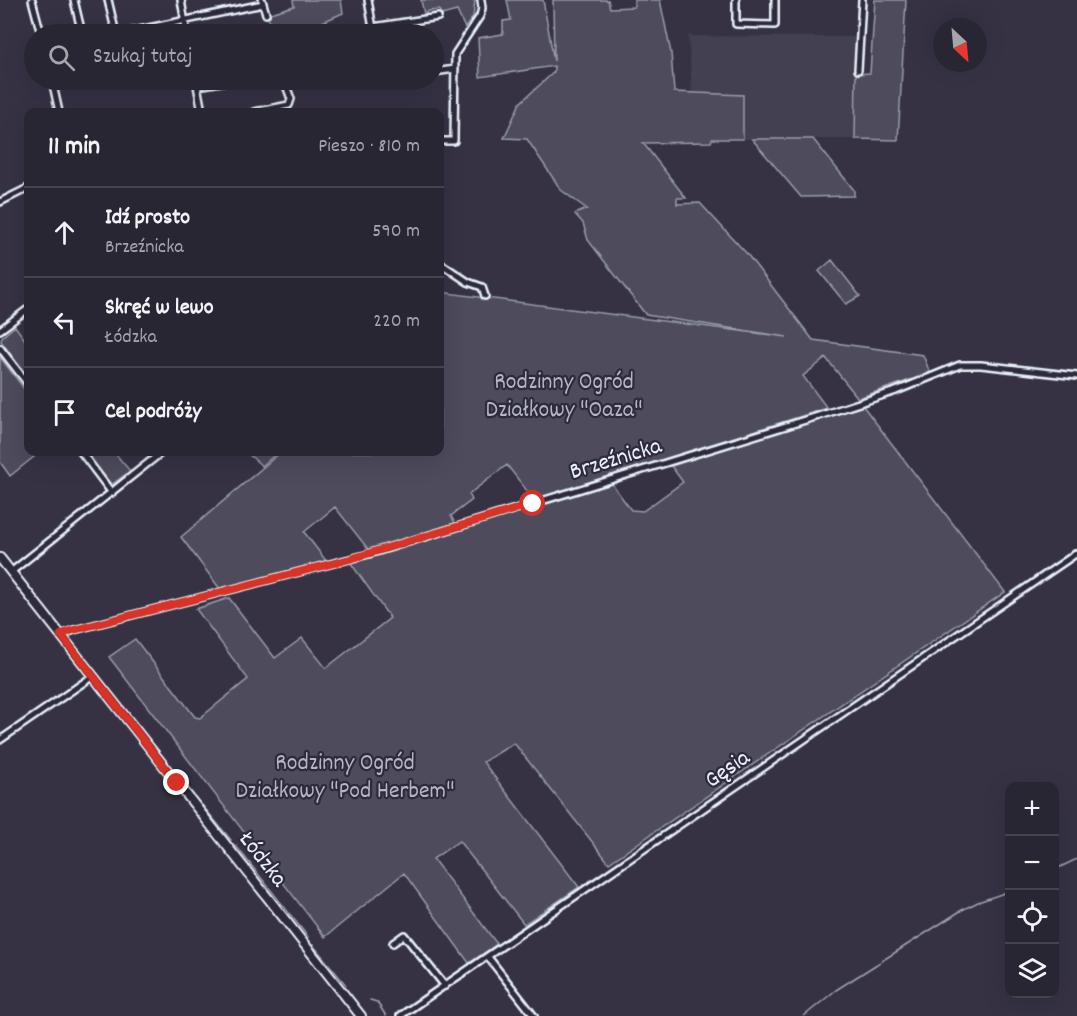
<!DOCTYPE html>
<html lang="pl">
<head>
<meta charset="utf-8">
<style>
	body { margin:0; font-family:Dekko,sans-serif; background:#302e3b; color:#f1f3f6 }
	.controls { position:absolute; right:18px; bottom:18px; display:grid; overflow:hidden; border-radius:12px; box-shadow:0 6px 24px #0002 }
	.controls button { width:54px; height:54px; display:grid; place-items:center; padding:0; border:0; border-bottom:2px solid #44434e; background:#282633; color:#f1f3f6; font:30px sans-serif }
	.compass { position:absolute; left:933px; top:18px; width:54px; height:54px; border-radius:50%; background:#282633; box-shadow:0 6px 24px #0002; rotate:154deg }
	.stop { position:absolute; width:18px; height:18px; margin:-14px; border:4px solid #d93025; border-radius:50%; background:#fff }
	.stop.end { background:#d93025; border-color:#fff; box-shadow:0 2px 6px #0008 }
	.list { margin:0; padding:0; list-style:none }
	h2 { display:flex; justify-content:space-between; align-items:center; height:78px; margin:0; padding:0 24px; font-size:26px }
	h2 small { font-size:20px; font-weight:400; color:#a5a5ac }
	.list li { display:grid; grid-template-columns:39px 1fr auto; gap:18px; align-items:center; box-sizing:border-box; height:90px; padding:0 24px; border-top:2px solid #44434e }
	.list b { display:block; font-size:22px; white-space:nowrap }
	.list p { margin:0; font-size:20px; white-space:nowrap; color:#a5a5ac }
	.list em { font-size:20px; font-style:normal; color:#a5a5ac }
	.icon { flex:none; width:33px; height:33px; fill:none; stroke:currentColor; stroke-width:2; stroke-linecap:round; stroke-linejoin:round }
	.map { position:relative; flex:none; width:1077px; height:1016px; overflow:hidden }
	.search { position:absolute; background:#282633; box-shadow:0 6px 24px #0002; left:24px; top:24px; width:420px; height:66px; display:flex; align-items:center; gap:15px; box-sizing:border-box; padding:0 21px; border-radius:33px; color:#a5a5ac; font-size:22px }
	.panel { position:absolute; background:#282633; box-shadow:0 6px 24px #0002; left:24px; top:108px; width:420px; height:348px; border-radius:12px }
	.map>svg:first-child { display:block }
	.built { fill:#433f51 }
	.green { fill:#4d4b5c; stroke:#9a9eaa; stroke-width:1.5 }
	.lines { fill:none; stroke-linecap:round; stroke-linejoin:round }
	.stream { stroke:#a0a4af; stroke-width:1.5 }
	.minor-casing { stroke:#e8f1f8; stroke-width:10 }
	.secondary-casing { stroke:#e8f1f8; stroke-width:12 }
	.minor { stroke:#2f2a3d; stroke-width:5 }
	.secondary { stroke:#2f2a3d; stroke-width:8 }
	.route { stroke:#d93025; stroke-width:8 }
	.labels { text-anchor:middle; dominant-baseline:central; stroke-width:4.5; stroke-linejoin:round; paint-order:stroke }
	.park-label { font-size:24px; fill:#b2b7c1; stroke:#2f2a3d }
	.street-label { font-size:24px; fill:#e8f1f8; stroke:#2f2a3d }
</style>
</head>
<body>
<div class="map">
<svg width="1077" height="1016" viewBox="0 0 1077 1016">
	<rect width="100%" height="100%" fill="#363244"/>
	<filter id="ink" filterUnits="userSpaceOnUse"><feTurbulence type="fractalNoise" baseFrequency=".0167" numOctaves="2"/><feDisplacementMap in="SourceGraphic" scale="12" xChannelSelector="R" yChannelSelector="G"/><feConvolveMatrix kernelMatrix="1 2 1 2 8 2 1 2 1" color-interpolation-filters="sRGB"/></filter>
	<g filter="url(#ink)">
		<path class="built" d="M688,36L857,37L855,139H743V95L692,92Z"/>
		<path class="green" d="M293,0H341L343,13L302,31L303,34H273L267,14L294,6Z
			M421,0H475L473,17L465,28L457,11L442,15L439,10L428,11L424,14Z
			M507,0H543L554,61L553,0H608L610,8L634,7V0H660L671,53L674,92L743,95V139H712L711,142L643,143L686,198H677V204L700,203L747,254L813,340L923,355L930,373L858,398L826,358L803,376L827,408L534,500L507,465L469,494L472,500L451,516L455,523L368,549L335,507L304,532L327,562L220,589L181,537L281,452H440V292L787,337L646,315L588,240L583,223L575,214L587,209L561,190L527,139L504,138L520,103L554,72V66L480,77L478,38L503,34V21L511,20Z
			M875,0H906L898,140L855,139L856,74L870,73Z
			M752,139H813L854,190V196L801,197Z
			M832,260L860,296L846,304L819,271Z
			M15,326L28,344V378L1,341L2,337Z
			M0,357L28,394V452H40L10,476L0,462Z
			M863,406L1005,592L609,863L514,743L483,762L579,887L524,924L459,841L433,859L497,944L469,963L404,873L325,937L109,657L135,639L195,717L200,718L248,679L196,609L229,598L275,658L302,638L326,668L390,618L350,562L612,484L631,510L643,511L683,482L671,466Z
			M86,452H114L130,471L111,485Z
			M246,452H278L262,466Z"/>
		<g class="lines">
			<path class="stream" d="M202,805L231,840
				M236,846L308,937
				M1054,870L1077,859
				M313,945L346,985
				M370,1000L377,1002L386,1016
				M804,1016L836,990L962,910L978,902L1010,891"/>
			<g class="minor-casing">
				<path id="minor" d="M32,0L41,34
					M74,0L82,34
					M108,0L116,34
					M181,0L187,34
					M262,0L266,14
					M368,0L374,34
					M736,0V24L775,25V0
					M373,27L438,17
					M120,34L263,4
					M858,70L862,0
					M434,72L455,69
					M52,80L59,112
					M196,80L202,112
					M198,86L232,80
					M254,112L289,105L291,99L284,80
					M440,141H454L455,54L480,16L482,8L481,0
					M0,202L28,188
					M440,263L468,282L482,287L485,296
					M0,330L28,309
					M0,348L28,384
					M81,452L112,493
					M11,572L162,452
					M61,635L74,630L369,554L825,414L896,391L960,365H981L1077,376
					M0,740L93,676
					M393,943L404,935L445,986
					M488,957L534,1016
					M400,1016L1077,553"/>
			</g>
			<g class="secondary-casing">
				<path id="secondary" d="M0,558L361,1016"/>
			</g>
			<use href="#minor" class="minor"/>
			<use href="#secondary" class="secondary"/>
		</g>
	</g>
	<g class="lines" filter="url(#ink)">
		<path class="route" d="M177,783L61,635L70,631L350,559L533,504"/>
	</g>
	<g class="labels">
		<g class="park-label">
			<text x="564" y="383">Rodzinny Ogród<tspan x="564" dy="28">Działkowy "Oaza"</tspan></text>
			<text x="345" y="764">Rodzinny Ogród<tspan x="345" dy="28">Działkowy "Pod Herbem"</tspan></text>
		</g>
		<g class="street-label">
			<text transform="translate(616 460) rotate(-17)">Brzeźnicka</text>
			<text transform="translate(728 770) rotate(-35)">Gęsia</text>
			<text transform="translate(262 860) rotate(52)">Łódzka</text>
		</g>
	</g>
</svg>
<div class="controls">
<button>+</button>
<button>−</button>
<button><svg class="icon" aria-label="locate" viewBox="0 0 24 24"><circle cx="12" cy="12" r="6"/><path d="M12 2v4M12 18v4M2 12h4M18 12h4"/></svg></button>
<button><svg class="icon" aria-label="layers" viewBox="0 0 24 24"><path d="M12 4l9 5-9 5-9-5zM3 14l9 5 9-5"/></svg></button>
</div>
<svg class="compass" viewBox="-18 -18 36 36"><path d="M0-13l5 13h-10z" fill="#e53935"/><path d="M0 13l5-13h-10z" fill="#a5a5ac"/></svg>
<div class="stop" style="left:533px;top:504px"></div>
<div class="stop end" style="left:177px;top:783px"></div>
<div class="search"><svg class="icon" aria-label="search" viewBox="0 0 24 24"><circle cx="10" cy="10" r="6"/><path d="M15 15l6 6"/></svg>Szukaj tutaj</div>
<section class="panel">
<h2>11 min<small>Pieszo · 810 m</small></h2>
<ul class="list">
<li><svg class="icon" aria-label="ahead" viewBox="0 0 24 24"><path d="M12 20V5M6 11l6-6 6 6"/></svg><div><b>Idź prosto</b><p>Brzeźnicka</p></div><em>590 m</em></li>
<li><svg class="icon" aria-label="left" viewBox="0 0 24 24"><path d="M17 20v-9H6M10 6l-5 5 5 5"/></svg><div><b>Skręć w lewo</b><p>Łódzka</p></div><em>220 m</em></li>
<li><svg class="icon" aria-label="arrive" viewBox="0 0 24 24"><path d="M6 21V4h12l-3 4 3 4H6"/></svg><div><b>Cel podróży</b></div></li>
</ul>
</section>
</div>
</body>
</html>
